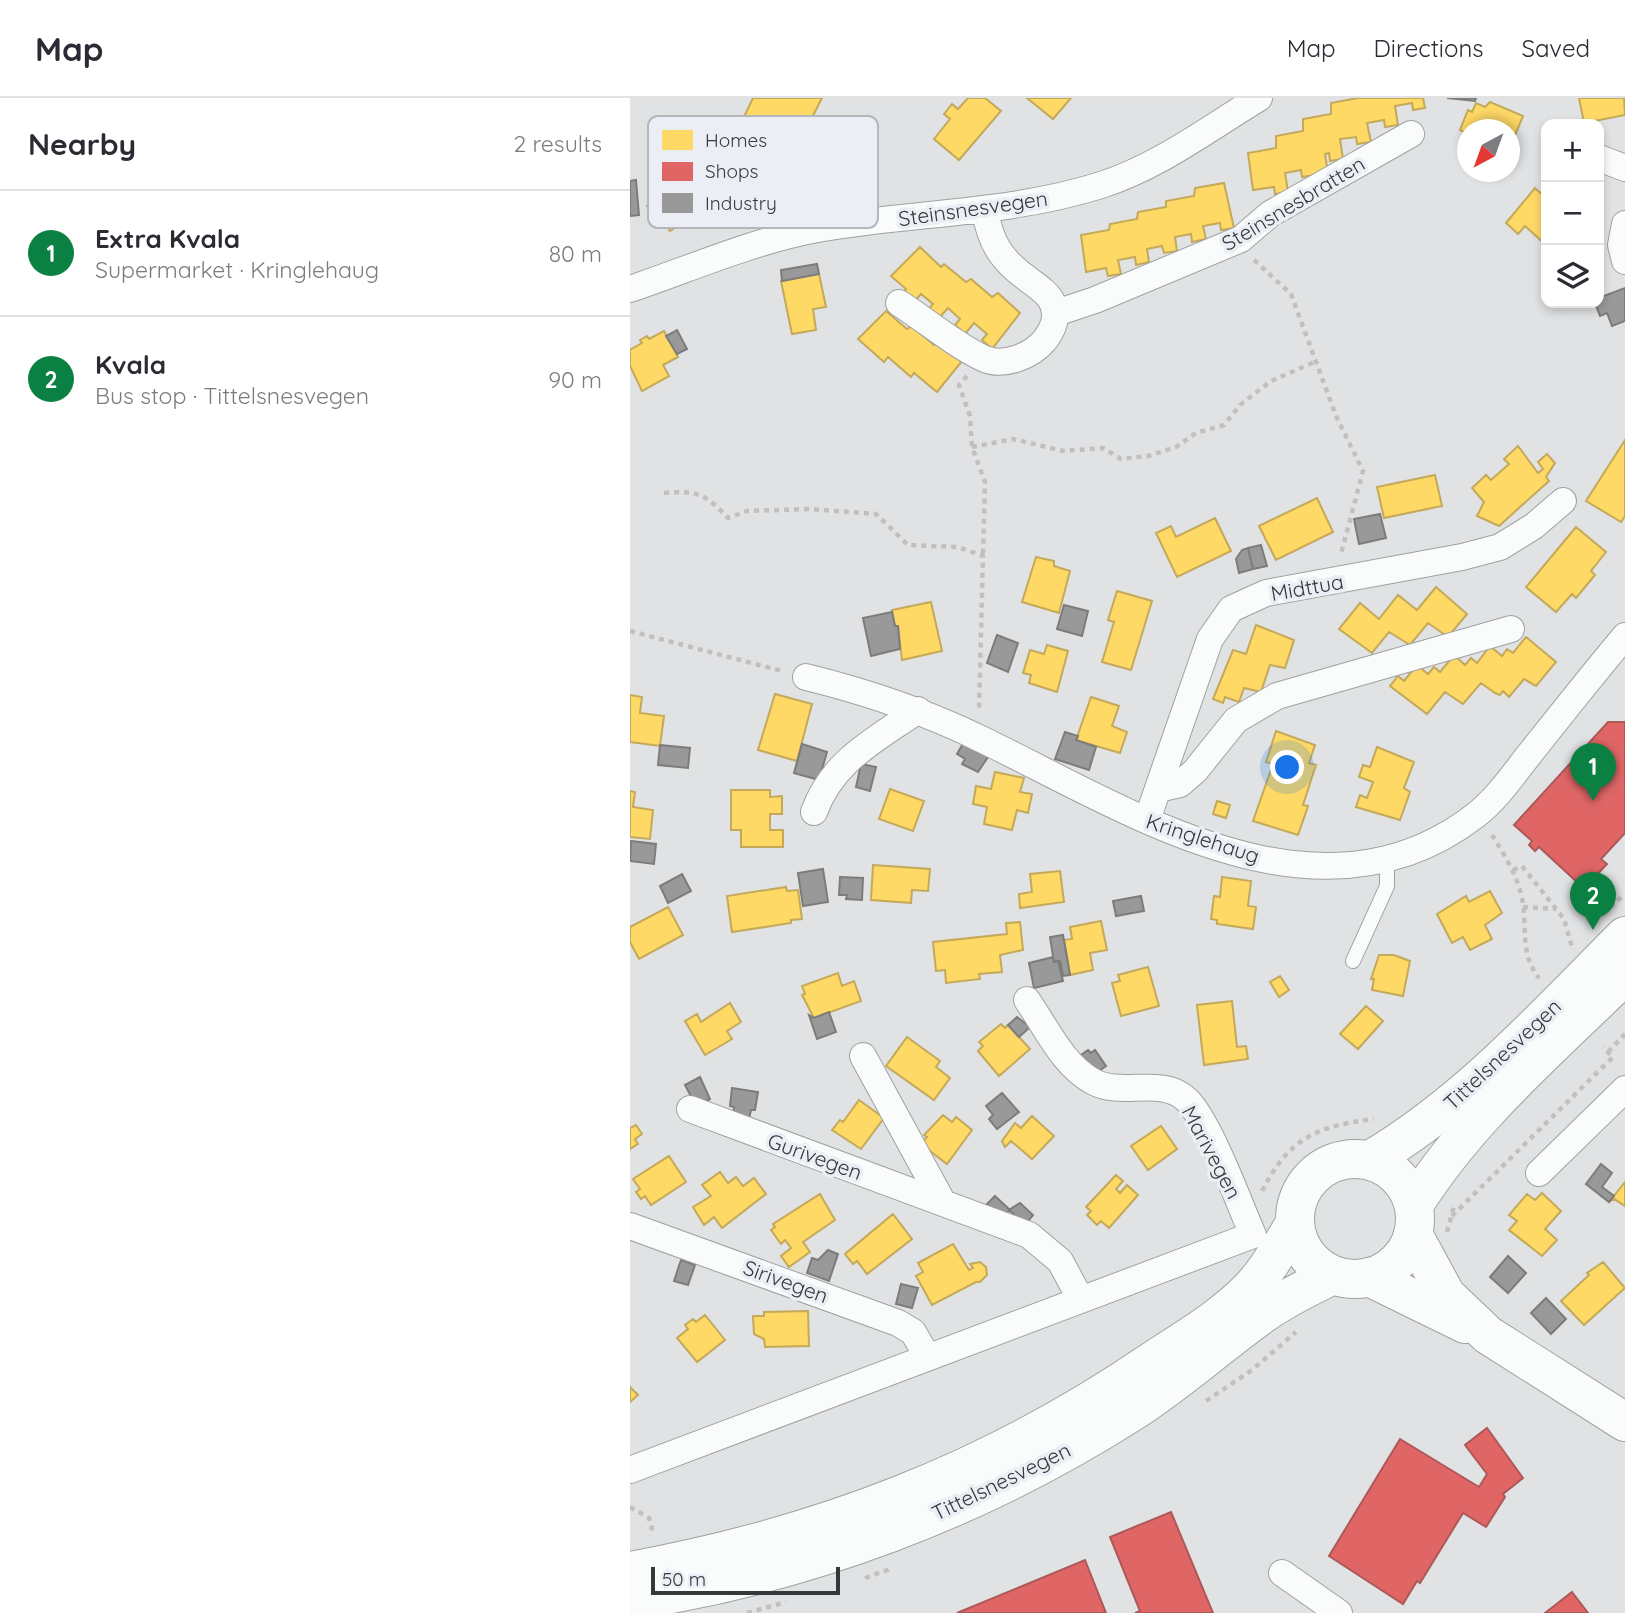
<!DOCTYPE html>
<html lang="en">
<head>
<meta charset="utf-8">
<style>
	body { margin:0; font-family:Quicksand,sans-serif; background:#f7f7f7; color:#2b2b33 }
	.controls { position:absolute; right:21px; top:21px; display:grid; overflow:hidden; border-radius:14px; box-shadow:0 4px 10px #0003 }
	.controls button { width:63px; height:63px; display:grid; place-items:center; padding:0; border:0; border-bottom:2px solid #e1e1e2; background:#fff; color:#2b2b33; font:35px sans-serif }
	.compass { position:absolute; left:827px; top:21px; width:63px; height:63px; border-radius:50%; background:#fff; box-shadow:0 4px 10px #0003; rotate:221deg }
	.scale { position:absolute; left:21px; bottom:18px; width:189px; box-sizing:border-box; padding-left:7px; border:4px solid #37383a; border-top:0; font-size:19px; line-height:24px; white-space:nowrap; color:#37383a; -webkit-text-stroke:5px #ebeef4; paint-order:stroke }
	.you { position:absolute; left:658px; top:670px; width:24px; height:24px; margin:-18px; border:5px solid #fff; border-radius:50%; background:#1a73e8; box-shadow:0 0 0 10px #1a73e833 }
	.badge { display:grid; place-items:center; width:46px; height:46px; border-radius:50%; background:#0b8043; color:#fff; font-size:23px; font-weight:700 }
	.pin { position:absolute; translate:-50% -58px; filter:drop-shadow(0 2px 4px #0008) }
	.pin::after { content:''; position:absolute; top:37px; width:24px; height:21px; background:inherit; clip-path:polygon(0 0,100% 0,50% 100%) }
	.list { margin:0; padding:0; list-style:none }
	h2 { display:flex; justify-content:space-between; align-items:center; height:91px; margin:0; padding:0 28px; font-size:30px }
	h2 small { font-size:23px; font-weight:400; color:#7c7c81 }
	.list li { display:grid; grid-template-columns:46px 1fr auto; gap:21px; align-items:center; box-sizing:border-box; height:126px; padding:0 28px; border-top:2px solid #e1e1e2 }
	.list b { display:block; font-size:26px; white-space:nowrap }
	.list p { margin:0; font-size:23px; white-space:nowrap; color:#7c7c81 }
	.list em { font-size:23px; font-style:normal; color:#7c7c81 }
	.icon { flex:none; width:38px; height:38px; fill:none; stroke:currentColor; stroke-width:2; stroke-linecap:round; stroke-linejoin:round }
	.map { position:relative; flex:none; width:995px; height:1515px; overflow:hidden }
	header { display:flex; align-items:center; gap:42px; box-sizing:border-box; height:98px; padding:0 35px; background:#fff; border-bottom:2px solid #e1e1e2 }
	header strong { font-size:33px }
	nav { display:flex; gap:38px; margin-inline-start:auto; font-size:24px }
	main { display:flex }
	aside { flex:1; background:#fff }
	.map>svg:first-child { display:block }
	.homes { fill:#ffd966; stroke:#c3a959; stroke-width:2 }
	.shops { fill:#e06666; stroke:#ad5859; stroke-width:2 }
	.industry { fill:#999; stroke:#7c7c7c; stroke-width:2 }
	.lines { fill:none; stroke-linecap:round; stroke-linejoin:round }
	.lane-casing { stroke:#9fa1a3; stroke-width:16 }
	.street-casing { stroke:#9fa1a3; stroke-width:28 }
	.secondary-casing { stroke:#9fa1a3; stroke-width:40 }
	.primary-casing { stroke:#9fa1a3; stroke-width:40 }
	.path { stroke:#c0c0c1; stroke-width:4.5; stroke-dasharray:5 5; stroke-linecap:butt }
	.lane { stroke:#fafbfb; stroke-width:14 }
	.street { stroke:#fafbfb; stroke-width:26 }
	.secondary { stroke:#fafbfb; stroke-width:38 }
	.primary { stroke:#fafbfb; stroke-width:38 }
	.labels { text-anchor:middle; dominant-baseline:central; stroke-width:7; stroke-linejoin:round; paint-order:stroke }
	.street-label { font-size:21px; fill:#37383a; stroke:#ebeef4 }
	.key { fill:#ebeef4; stroke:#b5b7bc; stroke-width:2 }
	.key-label { font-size:19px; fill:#37383a }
</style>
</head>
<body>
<header>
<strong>Map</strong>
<nav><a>Map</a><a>Directions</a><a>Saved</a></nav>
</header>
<main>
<aside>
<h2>Nearby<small>2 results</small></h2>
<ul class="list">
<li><span class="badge">1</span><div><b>Extra Kvala</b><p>Supermarket · Kringlehaug</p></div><em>80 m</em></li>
<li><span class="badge">2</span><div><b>Kvala</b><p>Bus stop · Tittelsnesvegen</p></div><em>90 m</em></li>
</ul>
</aside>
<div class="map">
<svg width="995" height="1515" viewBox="0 0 995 1515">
	<rect width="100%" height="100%" fill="#e0e2e4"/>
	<path class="homes" d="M123,0H192L164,55L146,45L140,58L131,53L137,41L110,27Z
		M338,0H355L371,13L329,62L304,41L320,21L314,16L322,6L328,11Z
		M397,0H441L423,21Z
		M728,0H793L795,10L783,12L782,5L765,8L768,27L755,29L754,22L737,25L741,44L727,46L726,39L710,41L713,61L700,63L699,55L695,56L698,75L672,79L671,72L655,75L658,94L645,96L644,89L623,92L618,55L646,50V38L673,33V21L701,16V5Z
		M949,0H994L995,17L954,25Z
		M860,4L893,18L880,49V32H838V50L829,46L834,34L830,32L838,12L842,14L846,5L855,9Z
		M61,77L78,103L67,110L69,114L40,133L34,124L29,127L17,108L22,104L19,100L47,82L49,85Z
		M594,85L604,130L591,132L590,125L573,128L576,141L562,144L561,136L545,139L547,153L534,155L532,148L517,151L519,164L506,167L505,159L488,162L491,176L478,178L476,170L456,174L451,137L479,132L480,126L507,121L508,114L536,109V103L564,98L565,90Z
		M905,90L916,100V147L895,128L888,136L876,125Z
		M290,149L311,169L314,166L336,184L341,181L362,199L368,195L390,215L362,251L352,242L357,236L344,225L335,236L325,227L330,221L318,210L308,221L298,212L303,206L291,196L282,206L271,197L276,191L261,178Z
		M189,176L196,209L183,211L186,232L162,236L151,183Z
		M256,213L277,231L282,228L304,247L309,243L332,263L307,294L284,275L281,279L258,259L254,264L228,241Z
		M34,233L48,259L33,267L39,278L12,293L0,268V252L12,245L10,242L17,238L19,241Z
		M995,342V418L991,424L956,403Z
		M888,348L908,375L913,371L908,364L917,356L925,365L916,379L919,383L869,428L847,418L854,404L842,390L856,377L861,382L879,366L874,361Z
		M805,377L812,408L754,420L747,389Z
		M687,400L703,434L646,462L629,428Z
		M585,420L601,453L547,479L526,435L541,428L546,439Z
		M946,429L976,454L961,473L965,477L946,500L942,496L926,514L896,489Z
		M406,459L424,463V468L440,473L429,515L392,504Z
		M806,489L837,516L818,539L798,525L780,547L759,534L742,555L709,531L730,505L749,521L768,497L787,512Z
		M487,493L522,503L501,572L472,564L484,524L478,522Z
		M301,504L312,553L272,562L268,528H265L262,512Z
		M626,527L664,542L655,570L640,567L631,594L614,590L609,604L595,599L593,605L583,601L603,552L616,556Z
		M896,539L926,564L906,588L894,581L879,599L873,593L870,597L865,595L851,585L833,606L815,594L797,616L760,588L768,578L774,583L787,567L798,576L804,569L810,574L824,557L835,567L841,560L847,565L860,548L872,558L877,551L883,555Z
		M417,547L438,553L427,594L399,585L401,577L393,575L400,552L414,556Z
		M145,596L182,606L167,663L128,652Z
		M0,597L12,599L10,615L34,618L30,648L0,644Z
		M461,599L489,608L482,628L497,634L490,655L446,642Z
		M646,633L685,647L679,665L686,667L673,707L678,708L668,737L623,723L643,666L636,664Z
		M747,649L784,664L774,690L780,694L770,722L726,709L730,697L737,700L743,684L729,679L733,667L740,669Z
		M365,674L394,680L390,694L402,696L398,715L387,712L382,732L354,726L357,709L343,706L346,688L361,691Z
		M260,691L294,703L283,733L249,721Z
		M101,692H140V699L152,698V716H140V732H153V749H111V732H101Z
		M0,693L5,694L3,709L23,712L20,741L0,739Z
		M587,703L600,707L596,720L583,716Z
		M243,767L300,771L298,793L282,792L281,805L241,802Z
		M430,773L434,804L390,810L389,796L402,794L400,776Z
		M592,779L621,783L618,808L626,809L623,831L587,826V822L581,821L584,798L590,799Z
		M156,789L157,793L168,792L172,821L161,822V825L102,834L97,798Z
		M860,793L872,815L855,827L862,841L840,852L833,839L822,845L807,816L836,798L839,804Z
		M38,809L53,837L9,861L0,844V829Z
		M471,823L477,852L460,855L463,872L440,877L434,842L442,841L440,829Z
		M390,824L393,852L370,857L372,874L349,876L350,881L316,885L315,872L306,873L303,844L377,836L376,825Z
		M749,857H764L780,863L773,898L742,892L744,881H741Z
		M518,869L529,908L491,918L482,885L490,883L488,877Z
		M208,875L212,888L224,883L231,903L184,920L172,897L175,896L172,888Z
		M650,878L659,892L649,899L640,884Z
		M602,903L607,949L616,948L618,961L574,967L567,907Z
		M100,905L111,924L97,933L102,941L75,957L55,923L67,916L71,924Z
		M736,908L753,923L728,951L710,936Z
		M371,926L375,930L378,927L400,951L369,978L348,953L353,948L349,944Z
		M277,939L310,963L306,969L320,980L304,1002L256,968Z
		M229,1002L254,1020L231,1051L202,1032L210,1022L213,1024Z
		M313,1017L322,1024L326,1019L342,1032L317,1066L291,1046L297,1039L294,1037Z
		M402,1018L424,1038L402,1061L381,1043L375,1049L372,1043L385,1025L391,1030Z
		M6,1027L12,1036L5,1041L8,1046L0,1051V1030Z
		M531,1028L547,1051L518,1072L501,1048Z
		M39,1058L56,1084L21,1107L15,1098L11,1101L6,1094L10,1091L3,1081Z
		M90,1074L98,1085L106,1079L113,1088L124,1080L136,1096L92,1130L84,1119L74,1127L63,1109L81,1098L72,1087Z
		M486,1077L493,1083L486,1091L490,1095L497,1087L508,1097L479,1130L471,1123L467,1127L457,1117L461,1113L456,1109Z
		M995,1084V1108L984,1101L979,1104Z
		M912,1095L931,1113L915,1131L927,1142L912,1158L879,1132L887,1123L879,1117L897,1096L905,1102Z
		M190,1096L205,1122L173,1144L180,1154L159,1169L151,1158L161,1150L155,1142L151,1146L141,1132L145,1129L143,1126Z
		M263,1116L282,1141L237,1176L227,1163L223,1166L215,1156Z
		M323,1146L339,1172L343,1170L340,1166L350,1164L356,1169L357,1177L350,1184H346L302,1207L286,1178L293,1174L288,1165Z
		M973,1164L995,1190L954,1227L931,1203L959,1177L957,1175Z
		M178,1213L179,1248L135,1249L134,1241L124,1236L123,1218H134V1214Z
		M75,1217L95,1242L67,1264L47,1240L58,1231L55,1227L63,1221L66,1224Z
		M0,1289L8,1297L0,1304Z"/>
	<path class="shops" d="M978,624H995V735L971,761L977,766L960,784L949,786L909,749L905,753L899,747L902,743L884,727Z
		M857,1330L893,1380L873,1396L875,1399L856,1429L833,1415L790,1485L787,1483L773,1506L699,1458L770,1341L849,1389L857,1376L835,1347Z
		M541,1414L583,1515H505L510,1513L480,1439Z
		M455,1462L476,1515H327Z
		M942,1494L958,1515H915Z"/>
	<path class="industry" d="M817,0H846L845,3Z
		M6,82L9,117L0,118V83Z
		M187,166L189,176L152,183L151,172Z
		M995,190V223L982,228L977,215L970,218L965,205H969L971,199Z
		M47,232L57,251L47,256L36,238Z
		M750,416L756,440L729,446L724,421Z
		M631,447L637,468L623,471L618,450Z
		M618,450L623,471L609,475L606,461L612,452Z
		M434,507L458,513L452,538L427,531Z
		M262,514L265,528H268L270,551L241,558L233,520Z
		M367,537L388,545L378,574L357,565Z
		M435,634L448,638L446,642L466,649L459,672L425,661Z
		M335,642L360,656L348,674L332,666L335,661L327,656Z
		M172,646L197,654L189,682L164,675Z
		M30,647L60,650L58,670L28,667Z
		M231,666L246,669L240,693L226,689Z
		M1,743L26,746L24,766L0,763Z
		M193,771L198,804L173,808L168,775Z
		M52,776L61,793L38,805L30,788Z
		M210,779L233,780L232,802L216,801L217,797H209Z
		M511,798L514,813L486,818L483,803Z
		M433,837L440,877L433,878L430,863L424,864L420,839Z
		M423,859L424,864L428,863L433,883L404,890L399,865Z
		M199,914L206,934L187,941L179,917L184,920Z
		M387,919L400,929L389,939L378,927Z
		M458,952L461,955L465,952L476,968L469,973L448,959Z
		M70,979L80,1001L66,1008L55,987Z
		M102,990L128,994L125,1012H121L119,1021L103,1019L104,1009L100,1008Z
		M372,995L389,1014L367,1031L359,1021L363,1017L356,1008Z
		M971,1066L982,1075L972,1089L984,1098L979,1104L956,1086Z
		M365,1098L380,1112L372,1120L357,1106Z
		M390,1105L403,1117L395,1127L379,1112Z
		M198,1152L208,1156L199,1183L177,1175L182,1160L188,1162Z
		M878,1158L896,1175L878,1195L860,1179Z
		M51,1162L65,1167L58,1187L44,1183Z
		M271,1186L288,1190L282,1210L266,1206Z
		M916,1200L936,1221L921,1236L901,1215Z"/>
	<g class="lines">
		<g class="lane-casing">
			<path id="lane" d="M723,863L757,788V762"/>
		</g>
		<g class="street-casing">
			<path id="street" d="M969,60L995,70
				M995,126L991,147L995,163
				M0,191C59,171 121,144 182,132C278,114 377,117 471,87C528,69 578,31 629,0
				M269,205C294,221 329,250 355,261C374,269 401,258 414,243C423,232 429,218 422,204C418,195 407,188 399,182C372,163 360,145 355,112
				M426,215L465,202L611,141L640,116L781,36
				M176,579C237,594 294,613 351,641C500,713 689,839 846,717C868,700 885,674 902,653C933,614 963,576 995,538
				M528,691L550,686L565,673L606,622L647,598L881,531
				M184,714C203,662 244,643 288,612
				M517,722L580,541L601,511L636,495L832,459L870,449L904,428L933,403
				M233,958L312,1103
				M60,1011L399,1137L430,1163L450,1200
				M909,1075L995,991
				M0,1128L268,1225L283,1234L297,1258
				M0,1372L623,1137C609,1105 580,1025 557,1002C532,978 492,999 464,984C433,968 416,929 397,902
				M652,1475L709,1515"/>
		</g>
		<g class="secondary-casing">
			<path id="secondary" d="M783,1136L816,1197L858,1237L995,1324
				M739,1179L835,1226"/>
		</g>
		<g class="primary-casing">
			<path id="primary" d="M665 1121a60 60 0 1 1 120 0a60 60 0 1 1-120 0Z
				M740,1062C837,1005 916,917 995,838
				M784,1107C839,1019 921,950 995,877
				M0,1473C191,1438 361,1373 522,1263C555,1241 592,1220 620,1191C638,1172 651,1148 665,1125
				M0,1503C178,1476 350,1411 502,1314C548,1285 589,1247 633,1216C655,1200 679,1189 703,1177"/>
		</g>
		<path class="path" d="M624,162L661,196L706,318L733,373L711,456
			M337,278L329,287L340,318L342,349L355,384L353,458
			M342,349L383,341L433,353L473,350L491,361L518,358L546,349L566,335L594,327L610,307L641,283L687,263
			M34,395C68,392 75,396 98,420L117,413L180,411L246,416L278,447L328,449L353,458L349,614
			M0,533L152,573
			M862,737C873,755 886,775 891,796C899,827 888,854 909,880
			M883,772L892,768L934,821L942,849
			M893,809L926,811
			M980,809L995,796
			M978,954L995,936
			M632,1093C659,1040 687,1028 744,1021
			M822,1118L983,959L973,949
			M817,1134L824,1108
			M576,1303L622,1272L666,1234
			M0,1409L19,1420L22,1430L19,1437
			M235,1480L263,1470
			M117,1515L156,1504"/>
		<use href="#lane" class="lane"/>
		<use href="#street" class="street"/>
		<use href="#secondary" class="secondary"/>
		<use href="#primary" class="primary"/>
	</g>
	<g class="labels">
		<g class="street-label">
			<text transform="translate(663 105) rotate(-31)">Steinsnesbratten</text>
			<text transform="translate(343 110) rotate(-8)">Steinsnesvegen</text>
			<text transform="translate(677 489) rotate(-10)">Midttua</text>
			<text transform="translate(573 740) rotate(18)">Kringlehaug</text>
			<text transform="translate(872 956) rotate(-43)">Tittelsnesvegen</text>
			<text transform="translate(582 1054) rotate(62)">Marivegen</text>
			<text transform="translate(185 1058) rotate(20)">Gurivegen</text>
			<text transform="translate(156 1183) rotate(20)">Sirivegen</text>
			<text transform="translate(371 1383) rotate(-26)">Tittelsnesvegen</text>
		</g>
	</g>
	<rect x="18" y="18" width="230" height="112" rx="10" class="key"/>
	<rect x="32" y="32" width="31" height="20" fill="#ffd966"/>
	<rect x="32" y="64" width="31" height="19" fill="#e06666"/>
	<rect x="32" y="95" width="31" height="20" fill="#999"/>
	<g class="key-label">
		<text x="75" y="49">Homes</text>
		<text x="75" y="80">Shops</text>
		<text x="75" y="112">Industry</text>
	</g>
</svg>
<div class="controls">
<button>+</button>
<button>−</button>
<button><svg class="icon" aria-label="layers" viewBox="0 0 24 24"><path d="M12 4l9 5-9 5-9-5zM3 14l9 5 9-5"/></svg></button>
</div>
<svg class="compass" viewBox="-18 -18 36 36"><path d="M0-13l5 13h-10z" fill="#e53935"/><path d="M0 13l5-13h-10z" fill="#7c7c81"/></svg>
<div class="scale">50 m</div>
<div class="you"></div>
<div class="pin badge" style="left:963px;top:703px">1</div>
<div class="pin badge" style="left:963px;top:832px">2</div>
</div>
</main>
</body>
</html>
